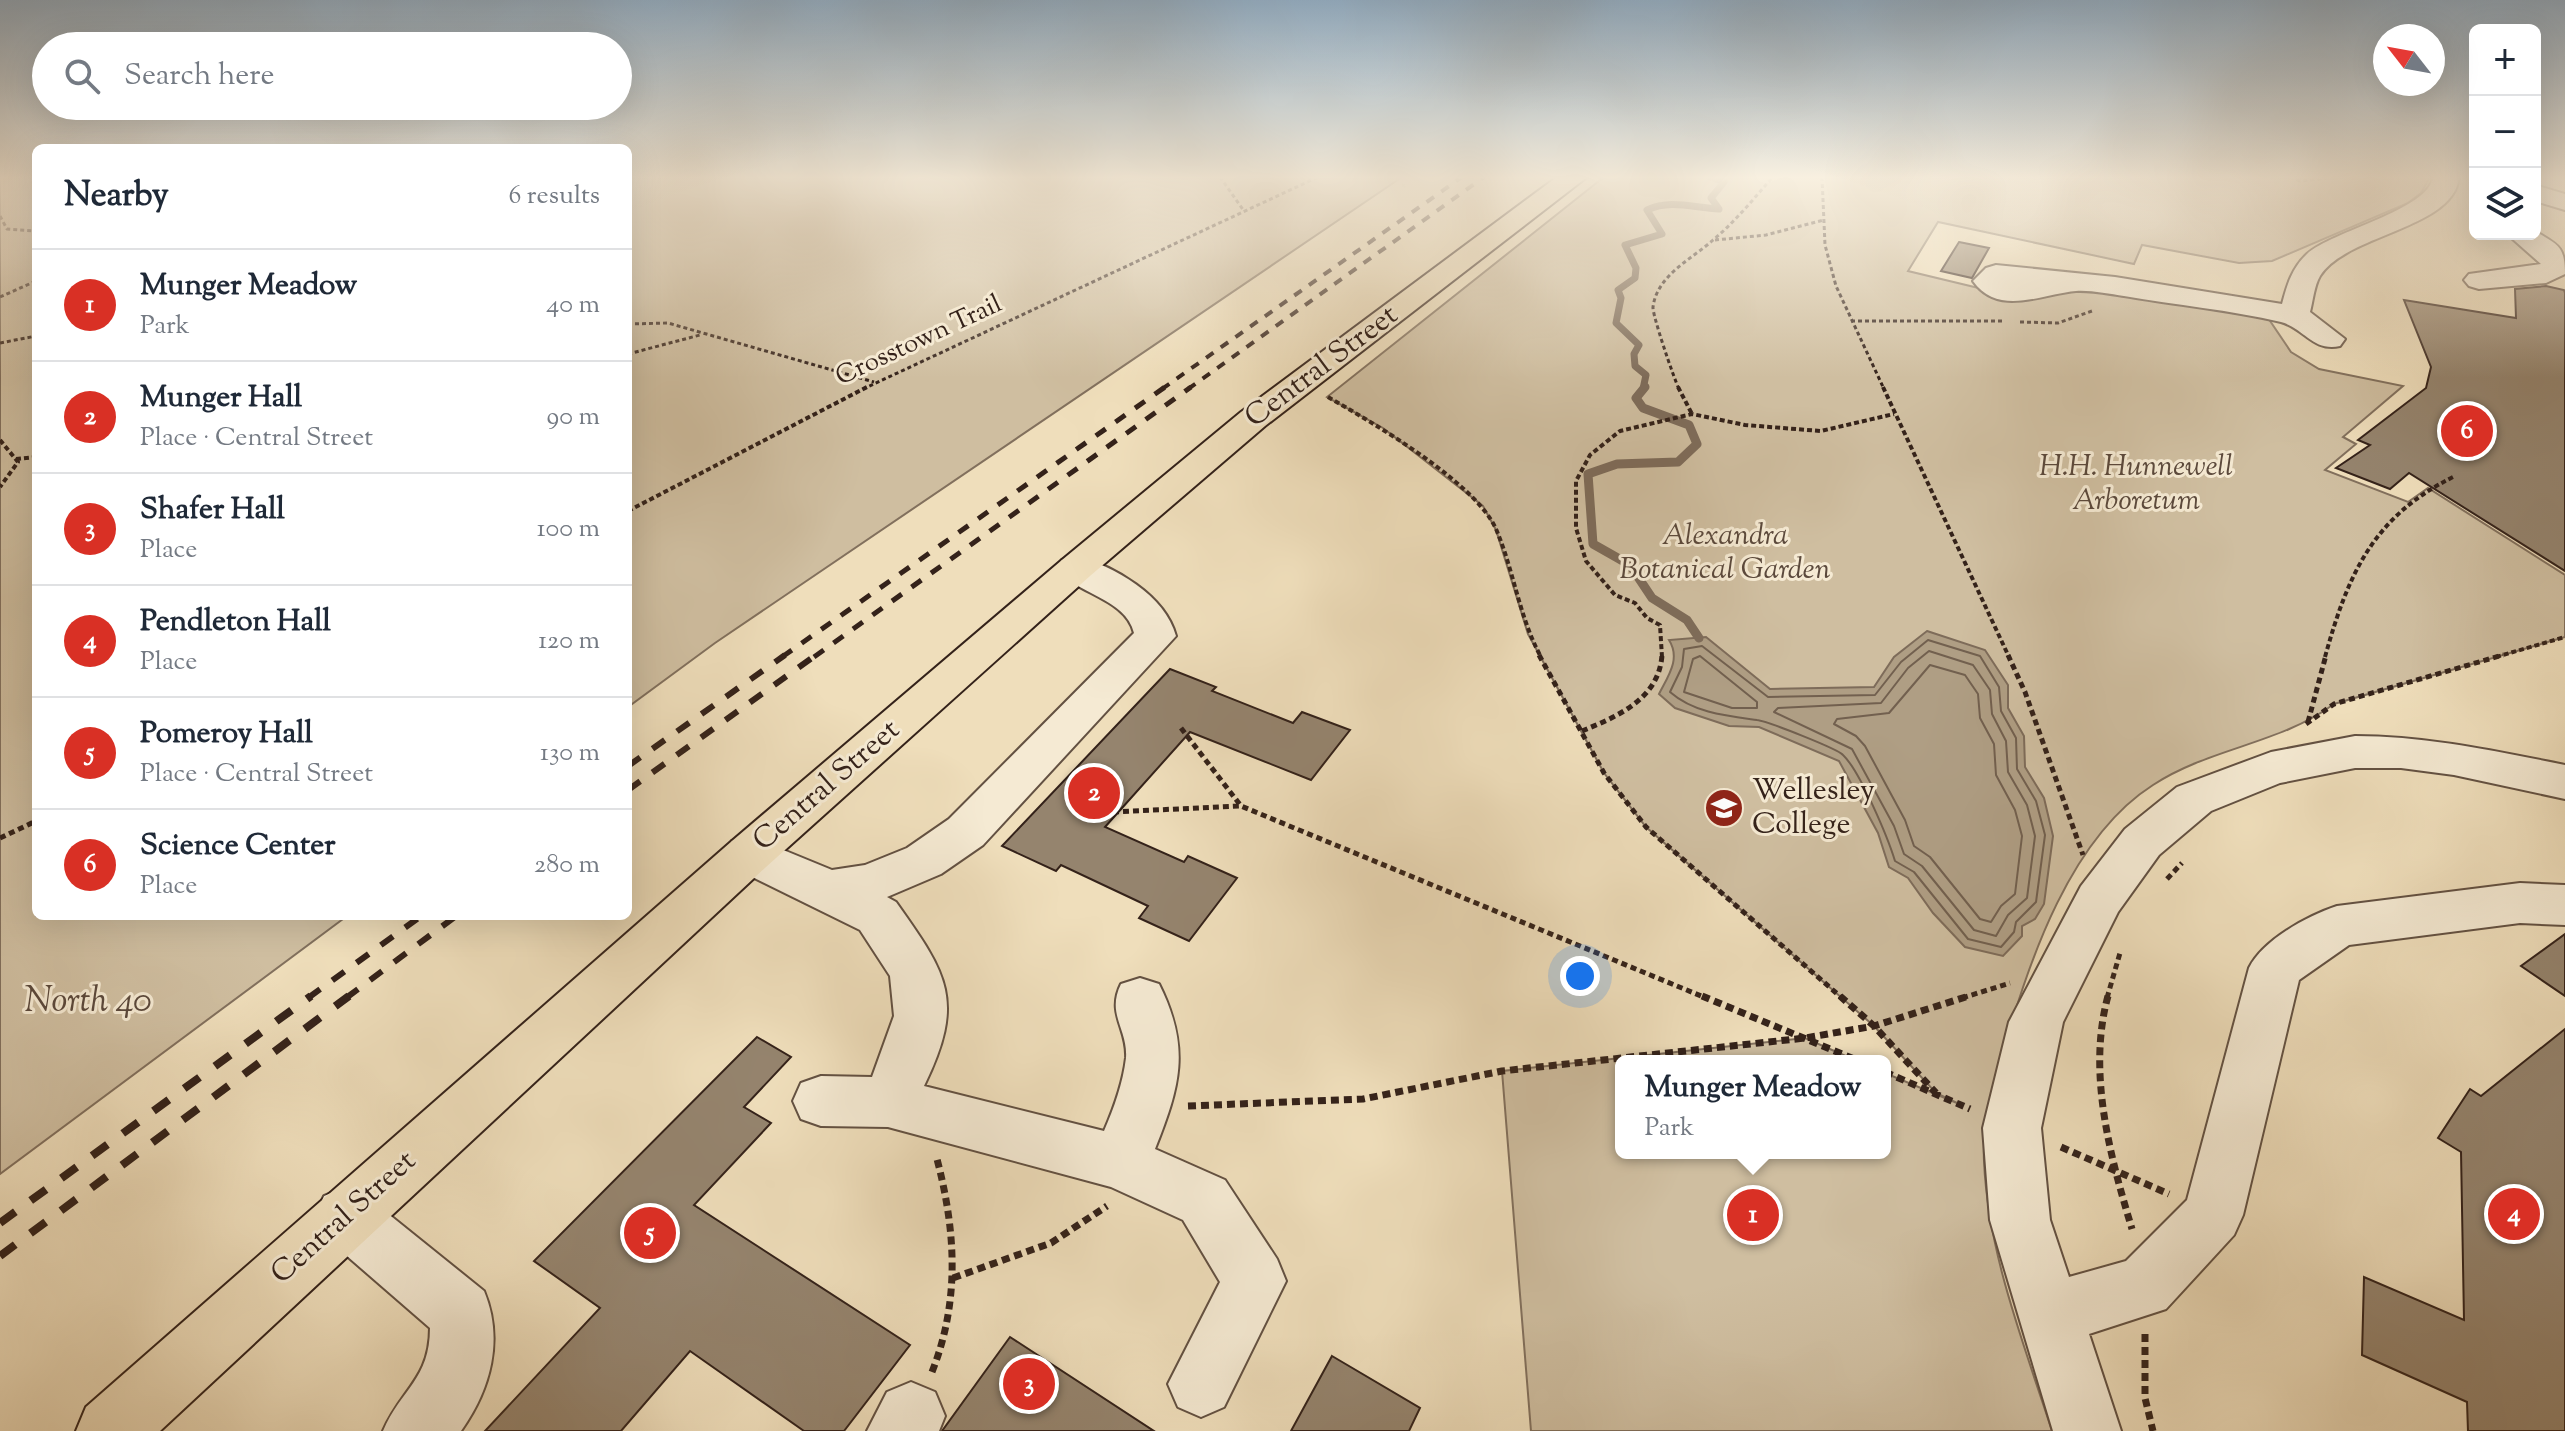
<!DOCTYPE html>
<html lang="en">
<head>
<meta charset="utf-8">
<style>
	body { margin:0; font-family:"Sorts Mill Goudy",serif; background:#f2f2f3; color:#1f2937 }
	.controls { position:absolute; right:24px; top:24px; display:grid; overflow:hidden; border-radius:12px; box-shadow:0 8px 32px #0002 }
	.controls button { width:72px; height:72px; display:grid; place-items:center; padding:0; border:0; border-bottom:2px solid #e0e1e3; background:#fff; color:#1f2937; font:40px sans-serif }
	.compass { position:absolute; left:2373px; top:24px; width:72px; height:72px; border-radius:50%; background:#fff; box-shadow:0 8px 32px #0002; rotate:301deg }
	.you { position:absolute; left:1580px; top:976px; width:28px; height:28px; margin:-20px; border:6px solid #fff; border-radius:50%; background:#1a73e8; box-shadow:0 0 0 12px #1a73e833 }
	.badge { display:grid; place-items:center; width:52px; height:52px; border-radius:50%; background:#d93025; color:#fff; font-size:26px; font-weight:700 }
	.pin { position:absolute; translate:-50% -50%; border:4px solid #fff; box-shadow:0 2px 8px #0006 }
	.popup { position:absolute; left:1615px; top:1055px; width:276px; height:104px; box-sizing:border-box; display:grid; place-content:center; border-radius:12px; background:#fff; filter:drop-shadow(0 2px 6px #0005); font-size:26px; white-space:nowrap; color:#747a83 }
	.popup b { font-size:30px; color:#1f2937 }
	.popup::after { content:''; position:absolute; left:50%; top:100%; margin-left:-16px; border:16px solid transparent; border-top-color:#fff }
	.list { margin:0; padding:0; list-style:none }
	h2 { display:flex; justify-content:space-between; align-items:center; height:104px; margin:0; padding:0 32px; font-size:34px }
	h2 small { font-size:26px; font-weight:400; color:#747a83 }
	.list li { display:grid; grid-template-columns:52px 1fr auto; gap:24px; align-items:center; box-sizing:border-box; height:112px; padding:0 32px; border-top:2px solid #e0e1e3 }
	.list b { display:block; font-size:30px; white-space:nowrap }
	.list p { margin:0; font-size:26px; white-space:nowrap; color:#747a83 }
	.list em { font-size:26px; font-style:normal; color:#747a83 }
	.icon { flex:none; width:44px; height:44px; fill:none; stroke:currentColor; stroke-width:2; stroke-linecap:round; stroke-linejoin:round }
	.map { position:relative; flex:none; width:2565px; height:1431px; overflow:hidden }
	.search { position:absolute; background:#fff; box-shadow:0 8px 32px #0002; left:32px; top:32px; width:600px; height:88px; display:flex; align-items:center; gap:20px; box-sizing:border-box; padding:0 28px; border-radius:44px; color:#747a83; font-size:30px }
	.panel { position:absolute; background:#fff; box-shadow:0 8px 32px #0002; left:32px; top:144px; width:600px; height:776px; border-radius:12px }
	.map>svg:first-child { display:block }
	.green { fill:#cfbea0; stroke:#82705d; stroke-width:2 }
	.water { fill:#af9e84; stroke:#7e6c5a; stroke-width:2 }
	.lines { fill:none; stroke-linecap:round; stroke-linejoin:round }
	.shore { stroke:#72604f; stroke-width:2 }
	.stream-far1 { stroke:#7e6c5a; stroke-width:7 }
	.stream { stroke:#7e6c5a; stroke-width:9 }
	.building { fill:#95846e; stroke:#34221a; stroke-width:2 }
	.minor-casing { stroke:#635142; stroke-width:4 }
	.major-casing { stroke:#34221a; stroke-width:4 }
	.path-far3 { stroke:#34221a; stroke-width:3; stroke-dasharray:4 3; stroke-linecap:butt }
	.path-far2 { stroke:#34221a; stroke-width:4; stroke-dasharray:5 3; stroke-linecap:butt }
	.path-far1 { stroke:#34221a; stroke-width:5; stroke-dasharray:6 4; stroke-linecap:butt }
	.path { stroke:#34221a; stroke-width:7; stroke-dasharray:8 5; stroke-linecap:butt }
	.minor { fill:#f5ead3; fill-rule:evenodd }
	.major { fill:#efdebb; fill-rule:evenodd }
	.rail-far3 { stroke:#34221a; stroke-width:4; stroke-dasharray:9 9; stroke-linecap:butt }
	.rail-far2 { stroke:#34221a; stroke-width:5; stroke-dasharray:12 12; stroke-linecap:butt }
	.rail-far1 { stroke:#34221a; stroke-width:6; stroke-dasharray:15 15; stroke-linecap:butt }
	.rail { stroke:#34221a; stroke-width:8; stroke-dasharray:19 19; stroke-linecap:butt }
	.labels { text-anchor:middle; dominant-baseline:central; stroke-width:6; stroke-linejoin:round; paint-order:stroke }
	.far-street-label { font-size:26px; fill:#34221a; stroke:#f5ead3 }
	.street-label { font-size:30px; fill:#34221a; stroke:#f5ead3 }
	.park-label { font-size:30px; font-style:italic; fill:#5b493c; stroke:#f5ead3 }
	.poi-label { font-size:30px; fill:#34221a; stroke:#f5ead3; text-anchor:start }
	.near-park-label { font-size:36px; font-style:italic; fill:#5b493c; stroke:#f5ead3 }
</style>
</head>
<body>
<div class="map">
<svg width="2565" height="1431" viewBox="0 0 2565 1431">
	<rect width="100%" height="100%" fill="#efdebb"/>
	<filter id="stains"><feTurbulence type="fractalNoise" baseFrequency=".0025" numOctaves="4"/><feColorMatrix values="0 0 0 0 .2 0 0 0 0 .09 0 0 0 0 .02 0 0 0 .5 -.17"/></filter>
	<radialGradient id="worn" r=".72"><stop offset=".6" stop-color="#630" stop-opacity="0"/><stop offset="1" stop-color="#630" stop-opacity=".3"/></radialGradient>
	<path class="green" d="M0,177H36V916H347L0,1174Z
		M628,177H1402L715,643L628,707Z
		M1604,177H2430L2421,193L2408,203L2272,261L2239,263L2142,245L2134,264L1938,222L1908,271L2020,298L2092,289L2268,318L2291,352L2319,369L2403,386L2343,437L2356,444L2325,470L2408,502L2428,488L2565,575V637L2334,704C2280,744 2209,748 2153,785C2071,837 2029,960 2004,1049C1994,1086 1982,1122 1984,1161C1988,1254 2024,1344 2052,1431H1531L1502,1071L1805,1038L1857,1061H1621V1153H1885V1073L1957,1103L1936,1093L1874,1026L1646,827L1604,773L1528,634L1496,530L1483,506L1383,428L1327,397Z"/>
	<path class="water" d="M1927,631L1985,650L2008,685V708L2024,736L2025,767L2044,798L2053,836L2044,904L2035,919L2022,926V936L2003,956L1965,947L1933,913L1908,878L1889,867L1878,833L1839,761L1759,727L1729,726L1675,708L1659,694C1668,676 1681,659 1669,640L1706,637L1770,689L1874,687L1894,657Z"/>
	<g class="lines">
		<path class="shore" d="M1928,640L1980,656L1999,687L2001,711L2016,738L2017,769L2036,801L2045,835L2036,902L2016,922L2014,932L2001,947L1968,939L1914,872L1895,861C1888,838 1860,771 1843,755C1838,749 1767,721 1757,720C1727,716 1694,713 1670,692L1682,667L1684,649L1702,646L1768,697L1875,695L1901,662Z
			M1929,651L1973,665L1990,690L1992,714L2006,741L2008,772L2027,805L2035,836L2027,898L2008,915L1996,936L1974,930L1922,866L1904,854L1894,826L1852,749L1774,712L1778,708L1881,703L1908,668Z
			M1700,656L1757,702V708H1732L1684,692L1693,659Z
			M1930,665L1965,675L1978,694L1980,718L1994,744L1996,775L2015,810L2022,836L2015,894L2001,906L1991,922L1980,919L1930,857L1914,846L1905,820L1865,746L1856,736L1834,724L1837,719L1889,713Z"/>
		<path class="stream-far1" d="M1643,389L1646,375L1635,366L1634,354L1639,345L1616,323L1621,298L1618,290L1635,278L1636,268L1625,245L1662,234L1647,210C1671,199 1694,208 1719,209L1711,198L1724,182L1711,177"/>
		<path class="stream" d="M1645,387L1636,398L1643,408L1689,425L1697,444L1678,462L1617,464L1588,474L1593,544L1630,565L1652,598L1687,620L1699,638"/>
	</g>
	<path class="building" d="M1959,242L1989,248L1972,278L1941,271Z
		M2546,286L2564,290L2565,293V571L2409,473L2390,489L2336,468L2370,445L2358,440L2426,388L2431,367L2404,300L2516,318L2515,289Z
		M1170,669L1216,687L1212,691L1293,723L1302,712L1350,730L1311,780L1190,732L1105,827L1184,862L1188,856L1237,878L1189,941L1139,918L1148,906L1061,865L1056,871L1002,846Z
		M2565,934V996L2521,966Z
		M2565,1029V1431H2468L2467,1402L2362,1355L2364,1277L2464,1320L2461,1152L2438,1138L2470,1089L2481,1096Z
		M757,1037L791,1057L744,1107L771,1123L694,1205L910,1345L844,1431H804L690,1351L621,1431H485L600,1308L534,1261Z
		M1010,1337L1154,1431H942Z
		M1332,1356L1420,1408L1409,1431H1291Z"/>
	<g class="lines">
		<g class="minor-casing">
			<path id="minor" d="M2433,177H2459C2454,229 2346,234 2320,276C2314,286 2313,301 2310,312L2345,339L2340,346C2313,352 2304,328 2281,322C2230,310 2176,305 2124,296C2109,294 2091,290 2076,291C2042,294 1998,317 1973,281L1986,268L1996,265L2115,277L2282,304C2287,285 2292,268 2307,254C2332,231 2429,210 2433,177Z
				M2535,185L2565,194V210L2535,201Z
				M2535,231C2557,245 2565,245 2565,274L2546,283L2479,289L2469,286L2464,280L2469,274L2541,264L2507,234H2535Z
				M1076,556C1114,566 1165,595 1176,636L983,845L941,874L887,897L896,902C947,974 966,1000 924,1086L1104,1131C1114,1108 1123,1083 1126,1058C1128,1029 1106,1014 1121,984L1140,978L1159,984C1191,1048 1180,1086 1155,1149L1225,1180L1277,1259L1286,1281L1224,1407L1201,1417L1178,1407L1168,1384L1220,1282L1183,1220L1111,1187L888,1127L821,1126L801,1119L793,1101L801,1083L821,1076L872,1077L894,1016L890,976L860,930L732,867L725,854L732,841L749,836L832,870L865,865L907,848L949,819L1134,633C1126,598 1075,594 1056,568L1062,560Z
				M2355,736C2427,736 2495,751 2565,765V799L2454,775L2401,768H2355L2280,783L2211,811L2159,855L2118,912L2063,1022L2041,1128L2050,1220L2069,1277L2126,1261L2187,1200L2249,968C2263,940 2307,916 2337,906L2520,883L2565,885V925L2520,923L2349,945L2299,980L2243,1215L2234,1235L2166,1309L2089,1334L2121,1431H2053L1990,1220L1983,1128L2009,1022L2081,886L2125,829L2177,787L2271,752Z
				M345,1187L366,1196L484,1291C504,1339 491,1389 461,1431H383C401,1389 430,1379 430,1328L324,1236L315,1216L324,1196Z
				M911,1382L935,1392L945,1416L939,1431H867L887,1392Z"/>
		</g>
		<g class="major-casing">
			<path id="major" d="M1557,177H1587L1265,426L1090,576L766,867L160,1431H76L86,1407L732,841L1062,560L1241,412Z"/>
		</g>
		<path class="path-far3" d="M1220,177L1244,211
			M1822,177L1825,245L1836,286L1884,389
			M2290,177L2300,181L2337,177
			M0,216L7,229L36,231
			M1715,240L1766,235L1824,220
			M0,297L36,281
			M1851,321H2002
			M2020,322L2058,323L2092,311
			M628,324L668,323L874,382
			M0,343L36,336
			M628,354L700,335
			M863,389L1318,177
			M1679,389C1674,379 1652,314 1653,307C1657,275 1692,259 1713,240C1735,222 1754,198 1773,177"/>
		<path class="path-far2" d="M1678,387L1692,414
			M1883,387L2009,657
			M1328,397C1373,423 1475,482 1496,529C1514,571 1519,617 1541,657
			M0,440L18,462L0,487
			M16,459L36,457
			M628,511L867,387
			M1662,657L1660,625L1647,618L1635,603L1615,595L1586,561L1576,528V481L1590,455L1620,431L1692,414L1745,425L1821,431L1894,414
			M2325,657C2348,574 2373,517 2453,477
			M2496,657L2565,637"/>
		<path class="path-far1" d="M1539,655L1604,773L1646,827L1842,998
			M2008,655L2025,692L2083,855
			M2308,722L2326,655
			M2306,724L2334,704L2503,655
			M1181,728L1241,806L1706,998
			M1582,731C1618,716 1659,699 1662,655
			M1113,812L1240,806
			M0,838L36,821
			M2167,879L2182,863
			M1962,998L2010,983
			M2107,998L2120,953"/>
		<path class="path" d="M1702,996L1859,1061
			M1840,996L1874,1026L1936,1093
			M2108,996C2087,1072 2110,1156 2132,1229
			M1885,1072L1970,1109
			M1188,1106L1363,1099L1502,1071L1805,1038L1874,1026L1969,996
			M2061,1147L2169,1194
			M953,1278L1051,1243L1107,1206
			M2145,1334V1398L2153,1431
			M932,1372C960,1301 956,1232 937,1159"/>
		<use href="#minor" class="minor"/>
		<use href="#major" class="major"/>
		<path class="rail-far3" d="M1162,389L1462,177
			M1188,389L1484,177"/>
		<path class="rail-far2" d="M782,657L1165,387
			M814,657L1191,387"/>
		<path class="rail-far1" d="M628,766L785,655
			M628,790L816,655
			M308,998L421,916
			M346,998L456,916"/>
		<path class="rail" d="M0,1223L311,996
			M0,1256L349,996"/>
	</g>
	<linearGradient id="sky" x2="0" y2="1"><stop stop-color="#91abc0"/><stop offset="0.47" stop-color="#f8f0e0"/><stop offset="1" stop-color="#f8f0e0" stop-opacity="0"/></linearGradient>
	<rect width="2565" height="378" fill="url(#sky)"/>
	<defs>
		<g id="university-disc" transform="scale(2)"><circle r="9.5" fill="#8f2418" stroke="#f5ead3"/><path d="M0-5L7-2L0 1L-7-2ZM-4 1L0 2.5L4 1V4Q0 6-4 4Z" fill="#fff"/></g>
	</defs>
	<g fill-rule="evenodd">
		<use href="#university-disc" x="1724" y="808"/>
	</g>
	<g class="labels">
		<g class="far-street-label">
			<text transform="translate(919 341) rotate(-25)">Crosstown Trail</text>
		</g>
		<g class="street-label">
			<text transform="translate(1322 367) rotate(-37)">Central Street</text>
			<text transform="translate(827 786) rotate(-41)">Central Street</text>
			<text transform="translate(344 1218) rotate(-42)">Central Street</text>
		</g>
		<g class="park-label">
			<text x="2136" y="467">H.H. Hunnewell<tspan x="2136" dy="34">Arboretum</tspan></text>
			<text x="1725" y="536">Alexandra<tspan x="1725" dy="34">Botanical Garden</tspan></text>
		</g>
		<g class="poi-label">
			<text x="1752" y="791">Wellesley<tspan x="1752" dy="34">College</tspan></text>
		</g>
		<g class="near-park-label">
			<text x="88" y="1002">North 40</text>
		</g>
	</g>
	<rect width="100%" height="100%" filter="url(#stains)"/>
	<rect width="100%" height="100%" fill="url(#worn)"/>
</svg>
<div class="controls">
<button>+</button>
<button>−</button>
<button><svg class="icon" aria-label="layers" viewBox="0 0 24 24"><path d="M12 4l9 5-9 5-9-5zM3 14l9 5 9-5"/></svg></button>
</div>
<svg class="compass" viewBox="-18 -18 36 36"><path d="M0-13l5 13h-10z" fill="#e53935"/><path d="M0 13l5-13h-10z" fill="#747a83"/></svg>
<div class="you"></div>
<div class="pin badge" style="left:1753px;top:1215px">1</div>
<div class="popup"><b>Munger Meadow</b>Park</div>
<div class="pin badge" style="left:1094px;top:793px">2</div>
<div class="pin badge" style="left:1029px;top:1384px">3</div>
<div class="pin badge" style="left:2514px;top:1214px">4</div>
<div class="pin badge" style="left:650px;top:1233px">5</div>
<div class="pin badge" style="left:2467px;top:431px">6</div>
<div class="search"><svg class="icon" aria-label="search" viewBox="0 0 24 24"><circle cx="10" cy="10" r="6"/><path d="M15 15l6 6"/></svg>Search here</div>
<section class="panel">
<h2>Nearby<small>6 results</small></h2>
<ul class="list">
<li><span class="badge">1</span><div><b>Munger Meadow</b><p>Park</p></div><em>40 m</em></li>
<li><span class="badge">2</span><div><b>Munger Hall</b><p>Place · Central Street</p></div><em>90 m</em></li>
<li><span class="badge">3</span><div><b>Shafer Hall</b><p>Place</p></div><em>100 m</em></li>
<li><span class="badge">4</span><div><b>Pendleton Hall</b><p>Place</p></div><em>120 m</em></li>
<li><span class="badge">5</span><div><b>Pomeroy Hall</b><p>Place · Central Street</p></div><em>130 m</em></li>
<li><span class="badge">6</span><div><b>Science Center</b><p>Place</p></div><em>280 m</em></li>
</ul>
</section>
</div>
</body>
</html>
